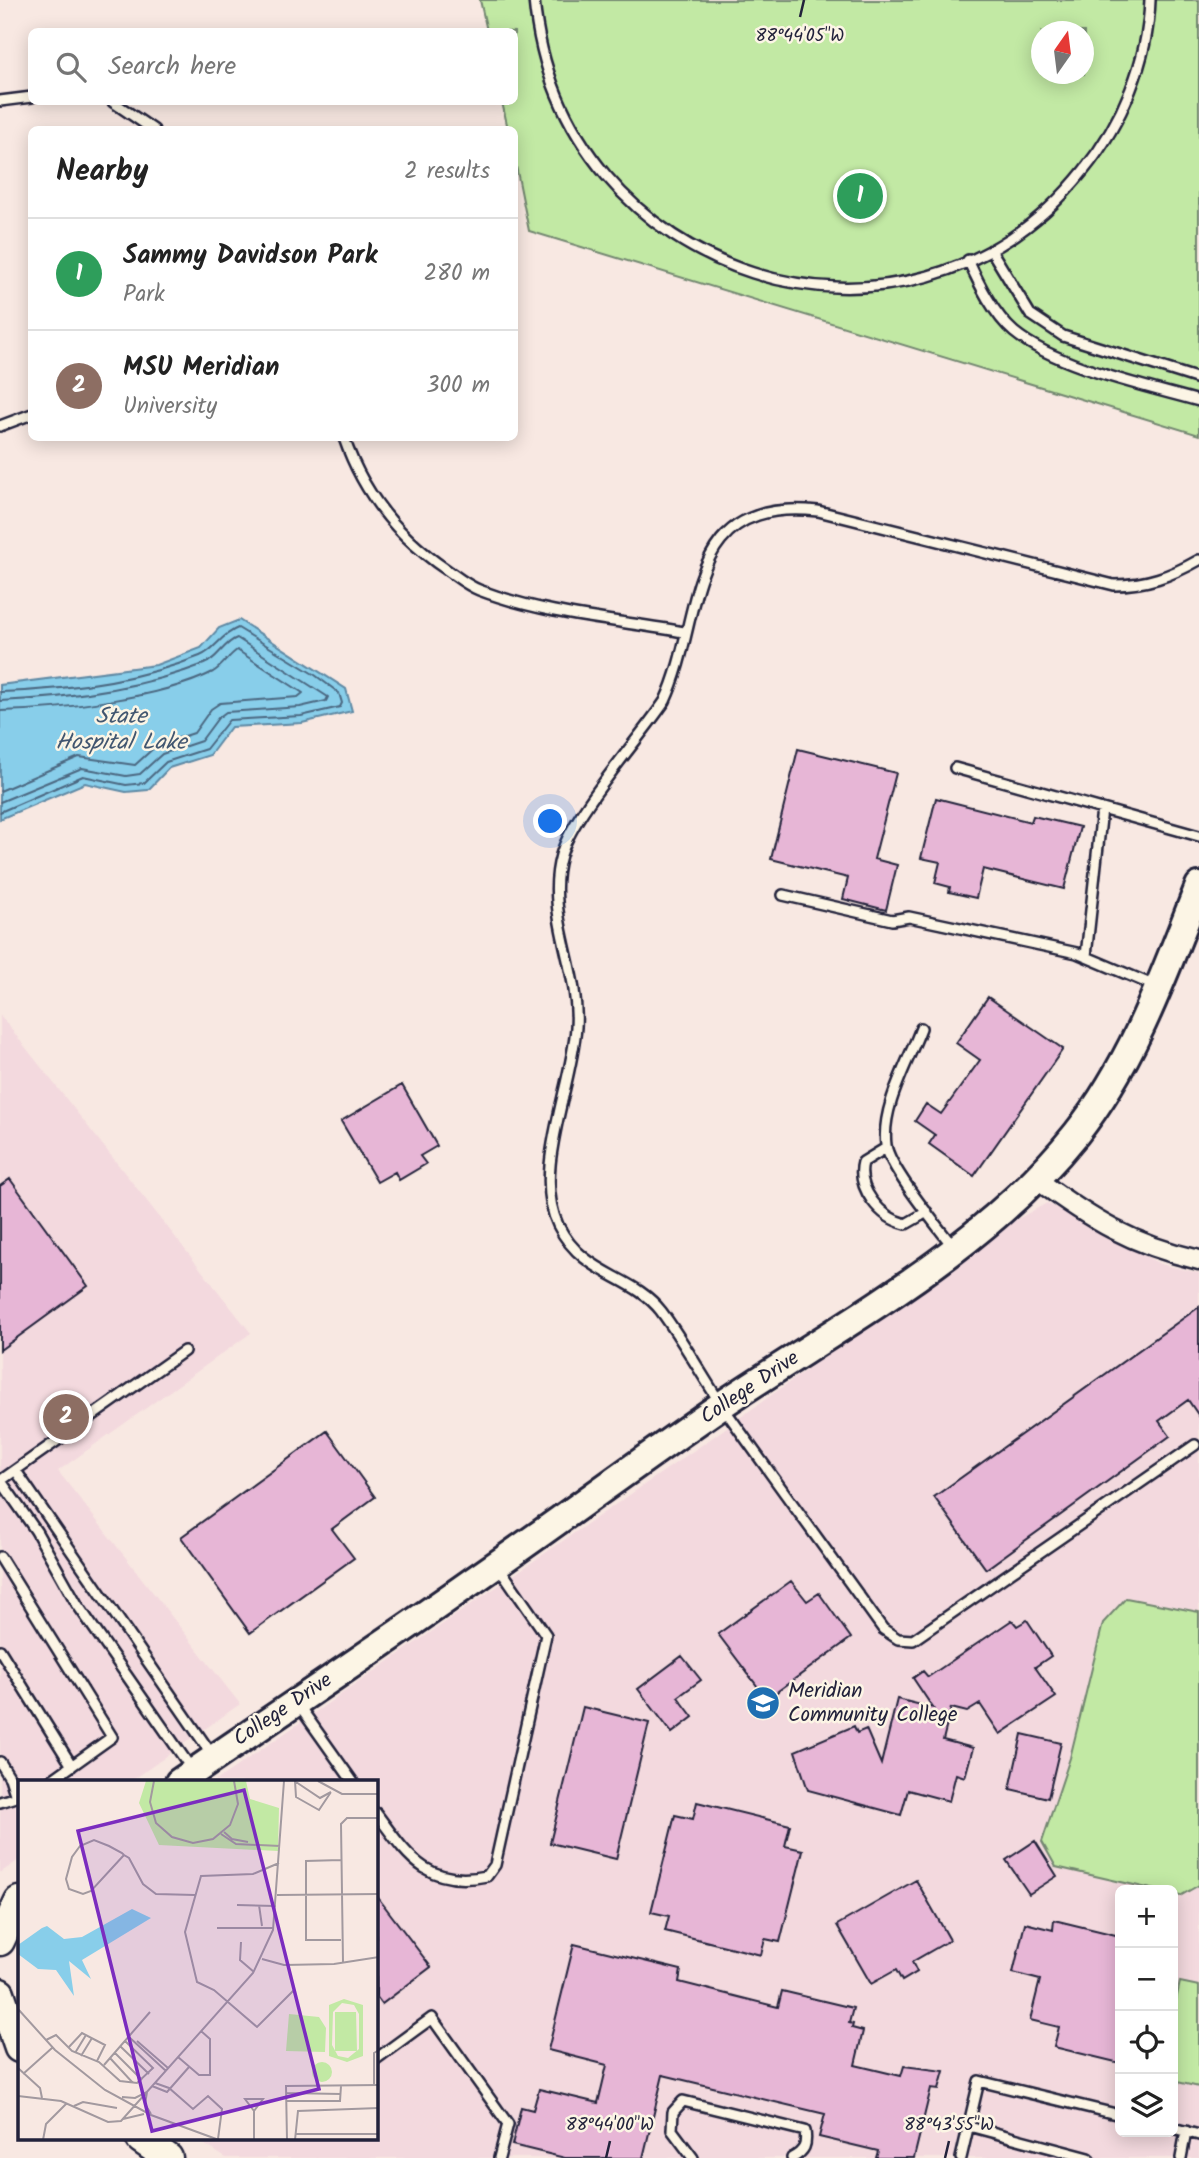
<!DOCTYPE html>
<html lang="en">
<head>
<meta charset="utf-8">
<style>
	body { margin:0; font-family:Kalam,sans-serif; background:#f2f2f2; color:#222 }
	.controls { position:absolute; right:21px; bottom:21px; display:grid; overflow:hidden; border-radius:10px; box-shadow:0 4px 18px #0003 }
	.controls button { width:63px; height:63px; display:grid; place-items:center; padding:0; border:0; border-bottom:2px solid #e0e0e0; background:#fff; color:#222; font:35px sans-serif }
	.compass { position:absolute; left:1031px; top:21px; width:63px; height:63px; border-radius:50%; background:#fff; box-shadow:0 4px 18px #0003; rotate:14deg }
	.you { position:absolute; left:551px; top:822px; width:24px; height:24px; margin:-18px; border:5px solid #fff; border-radius:50%; background:#1a73e8; box-shadow:0 0 0 10px #1a73e833 }
	.badge { display:grid; place-items:center; width:46px; height:46px; border-radius:50%; background:#0f766e; color:#fff; font-size:23px; font-weight:700 }
	.pin { position:absolute; translate:-50% -50%; border:4px solid #fff; box-shadow:0 2px 7px #0006 }
	.list { margin:0; padding:0; list-style:none }
	h2 { display:flex; justify-content:space-between; align-items:center; height:91px; margin:0; padding:0 28px; font-size:30px }
	h2 small { font-size:23px; font-weight:400; color:#767676 }
	.list li { display:grid; grid-template-columns:46px 1fr auto; gap:21px; align-items:center; box-sizing:border-box; height:112px; padding:0 28px; border-top:2px solid #e0e0e0 }
	.list b { display:block; font-size:26px; white-space:nowrap }
	.list p { margin:0; font-size:23px; white-space:nowrap; color:#767676 }
	.list em { font-size:23px; font-style:normal; color:#767676 }
	.icon { flex:none; width:38px; height:38px; fill:none; stroke:currentColor; stroke-width:2; stroke-linecap:round; stroke-linejoin:round }
	.map { position:relative; flex:none; width:1199px; height:2158px; overflow:hidden }
	.search { position:absolute; background:#fff; box-shadow:0 4px 18px #0003; left:28px; top:28px; width:490px; height:77px; display:flex; align-items:center; gap:18px; box-sizing:border-box; padding:0 24px; border-radius:10px; color:#767676; font-size:26px }
	.panel { position:absolute; background:#fff; box-shadow:0 4px 18px #0003; left:28px; top:126px; width:490px; height:315px; border-radius:10px }
	.map>svg:first-child { display:block }
	.built { fill:#f3d9de; fill-rule:evenodd }
	.green { fill:#c2e9a4; stroke:#728670; stroke-width:2; fill-rule:evenodd }
	.water { fill:#88ceea; stroke:#5f89a4; stroke-width:2 }
	.lines { fill:none; stroke-linecap:round; stroke-linejoin:round }
	.shore { stroke:#4b6781; stroke-width:2 }
	.building { fill:#e7b6d6; stroke:#22223b; stroke-width:2 }
	.lane-casing { stroke:#22223b; stroke-width:14 }
	.street-casing { stroke:#22223b; stroke-width:23 }
	.secondary-casing { stroke:#22223b; stroke-width:32 }
	.primary-casing { stroke:#22223b; stroke-width:33 }
	.lane { stroke:#fcf5e5; stroke-width:9 }
	.street { stroke:#fcf5e5; stroke-width:18 }
	.secondary { stroke:#fcf5e5; stroke-width:26 }
	.primary { stroke:#fcf5e5; stroke-width:28 }
	.ticks { fill:none; stroke:#22223b; stroke-width:2.5 }
	.labels { text-anchor:middle; dominant-baseline:central; stroke-width:5; stroke-linejoin:round; paint-order:stroke }
	.street-label { font-size:21px; fill:#22223b; stroke:#fcf5e5 }
	.poi-label { font-size:21px; fill:#22223b; stroke:#fcf5e5; text-anchor:start }
	.water-label { font-size:23px; font-style:italic; fill:#415670; stroke:#fcf5e5 }
	.inset-road { fill:none; stroke:#a2999f; stroke-width:2 }
	.view { fill:#7b2cbf; fill-opacity:0.15; stroke:#7b2cbf; stroke-width:3.5 }
	.inset-edge { fill:none; stroke:#22223b; stroke-width:3.5 }
	.ticks-label { font-size:18px; text-anchor:middle; fill:#22223b; stroke:#fcf5e5; stroke-width:5; stroke-linejoin:round; paint-order:stroke }
</style>
</head>
<body>
<div class="map">
<svg width="1199" height="2158" viewBox="0 0 1199 2158">
	<rect width="100%" height="100%" fill="#f8e8e2"/>
	<filter id="ink" filterUnits="userSpaceOnUse"><feTurbulence type="fractalNoise" baseFrequency=".0143" numOctaves="2"/><feDisplacementMap in="SourceGraphic" scale="14" xChannelSelector="R" yChannelSelector="G"/><feConvolveMatrix kernelMatrix="1 2 1 2 8 2 1 2 1" color-interpolation-filters="sRGB"/></filter>
	<g filter="url(#ink)">
		<path class="built" d="M0,1015L251,1333L58,1471L240,1704L130,1782H19V1860L0,1873Z
			M1047,1203L1160,1264L1199,1273V2158H226L196,2139H376V1782H214L706,1442L1014,1221ZM1120,1890H1173V2132H1120Z"/>
		<path class="green" d="M480,0H1199V435L529,231L515,161L514,130L508,129L502,102H514V32L487,31ZM1042,32H1084V74H1042Z
			M1126,1598L1199,1612V1885L1180,1896L1173,1894V1890H1156L1056,1867L1042,1842L1070,1758L1103,1623Z
			M1180,1982L1199,1986V2087L1173,2081V2014Z"/>
		<path class="water" d="M239,620L346,689L352,711L302,723L231,727L210,755L169,768L148,790L126,792L85,783L0,819V685L156,665L201,648L219,628Z"/>
		<g class="lines">
			<path class="shore" d="M0,692C66,690 138,681 200,656C215,650 220,635 238,628L315,675L339,693L342,703L340,707L301,716L229,720L206,749L166,762L144,783L126,785L83,776L0,812
				M0,701C68,698 140,689 204,664C218,659 223,643 237,638L328,697L326,701L300,707L226,712L218,718L201,741L162,754L140,774L126,776L82,768L0,802
				M0,711C58,710 162,698 213,672C222,667 228,656 237,650L303,693L298,697L220,703L211,709L194,733L157,745L135,765L79,757L0,791"/>
		</g>
		<path class="building" d="M798,749L896,773L874,859L897,865L886,910L843,899L848,878L771,859Z
			M936,798L1031,822L1033,816L1080,827L1064,889L983,869L976,898L949,892L950,887L935,883L940,862L921,858Z
			M988,997L1063,1049L974,1176L929,1144L935,1135L915,1121L926,1104L941,1114L980,1060L956,1043Z
			M402,1085L437,1146L420,1156L426,1164L399,1180L395,1172L377,1182L341,1121Z
			M10,1179L88,1286L0,1350V1186Z
			M1199,1307V1416L1188,1400L1159,1421L1170,1436L986,1569L934,1497Z
			M327,1431L375,1497L332,1529L354,1558L250,1633L181,1537Z
			M791,1581L807,1601L819,1593L851,1638L767,1699L718,1634Z
			M1012,1620L1017,1626L1027,1620L1051,1656L1035,1667L1056,1697L1000,1734L980,1704L967,1712L951,1708L943,1740L973,1748L965,1777L956,1774L949,1801L908,1790L901,1815L808,1790L795,1751L854,1726L857,1733L866,1729L881,1764L897,1699L933,1708L913,1678L923,1671L928,1677Z
			M682,1656L701,1680L678,1697L693,1717L672,1733L638,1689Z
			M583,1707L649,1723L616,1859L550,1843Z
			M1022,1734L1061,1743L1048,1798L1010,1789Z
			M697,1802L790,1825L785,1846L803,1850L780,1942L765,1939L761,1955L665,1931L669,1916L651,1912L675,1815L693,1819Z
			M1035,1841L1057,1876L1029,1894L1006,1860Z
			M916,1880L950,1940L912,1962L917,1972L902,1981L896,1970L871,1984L837,1925Z
			M376,1895L431,1967L382,2004L376,1996Z
			M1054,1920L1120,1936V2063L1054,2047L1059,2027L1030,2020L1040,1980L1013,1973L1025,1923L1053,1930Z
			M574,1944L681,1970L679,1982L778,2007L782,1991L853,2008L849,2023L853,2024L852,2028L863,2031L855,2065L901,2076L904,2066L944,2071L939,2089L931,2088L914,2158H876L878,2151L819,2137L825,2114L663,2075L643,2158H565L512,2145L521,2107L533,2110L539,2089L598,2103L607,2065L548,2050Z"/>
		<g class="lines">
			<g class="lane-casing">
				<path id="lane" d="M534,0C560,279 908,392 1084,170C1122,123 1148,61 1150,0
					M0,101L32,97
					M113,102L154,130
					M991,250L1030,314L1063,336L1199,379
					M968,260C979,284 994,315 1014,332C1056,367 1146,386 1199,401
					M0,426L32,414
					M344,438C363,493 398,537 447,570C457,577 468,586 479,590C545,615 616,620 684,632
					M955,768L1199,836
					M783,895L892,920L909,917L1077,953L1155,986
					M1086,956L1102,809
					M921,1028C908,1063 881,1107 886,1145C889,1168 939,1228 954,1248
					M886,1148L863,1162C856,1188 880,1218 906,1224L927,1212
					M1195,1445L913,1640L898,1639L883,1629C830,1555 776,1482 723,1407C702,1376 684,1342 661,1311C632,1274 583,1276 558,1225C532,1171 572,1087 576,1027C580,968 544,914 561,855C573,813 638,741 665,701C705,615 680,496 818,511L1114,585C1146,585 1171,576 1199,560
					M16,1471L213,1756
					M0,1481L184,1351
					M1,1481L36,1531L77,1604L193,1771
					M0,1557L112,1737L49,1782
					M0,1650L72,1766
					M297,1703L353,1782
					M0,1762L10,1778L16,1797
					M0,1802L19,1796
					M376,1813C408,1856 426,1888 487,1876L495,1865L546,1635L499,1567
					M376,2059L432,2018L508,2124L499,2158
					M969,2126L1089,2158
					M1173,2128L1199,2135
					M693,2158L672,2130L673,2112L683,2101L805,2131C807,2145 805,2151 792,2158
					M961,2158L979,2081L1120,2115
					M1181,2158L1186,2131"/>
			</g>
			<g class="street-casing">
				<path id="street" d="M1036,1179C1092,1220 1130,1244 1199,1260"/>
			</g>
			<g class="secondary-casing">
				<path id="secondary" d="M179,1782C275,1716 372,1652 467,1585C553,1526 637,1463 723,1404C845,1322 982,1251 1076,1134C1134,1061 1165,972 1199,886"/>
			</g>
			<g class="primary-casing">
				<path id="primary" d="M0,1941L19,1901
					M0,1993L19,2048
					M141,2139L168,2158"/>
			</g>
			<use href="#lane" class="lane"/>
			<use href="#street" class="street"/>
			<use href="#secondary" class="secondary"/>
			<use href="#primary" class="primary"/>
		</g>
	</g>
	<path class="ticks" d="M800,17L804,0M606,2158L610,2141M945,2158L949,2141"/>
	<defs>
		<g id="university-disc" transform="scale(1.75)"><circle r="9.5" fill="#1f6fb2" stroke="#fcf5e5"/><path d="M0-5L7-2L0 1L-7-2ZM-4 1L0 2.5L4 1V4Q0 6-4 4Z" fill="#fff"/></g>
	</defs>
	<g fill-rule="evenodd">
		<use href="#university-disc" x="763" y="1703"/>
	</g>
	<g class="labels">
		<g class="street-label">
			<text transform="translate(750 1388) rotate(-34)">College Drive</text>
			<text transform="translate(283 1710) rotate(-34)">College Drive</text>
		</g>
		<g class="poi-label">
			<text x="788" y="1691">Meridian<tspan x="788" dy="24">Community College</tspan></text>
		</g>
		<g class="water-label">
			<text x="121" y="717">State<tspan x="121" dy="26">Hospital Lake</tspan></text>
		</g>
	</g>
	<g transform="translate(18 1780)">
		<rect width="360" height="360" fill="#f8e8e2"/>
		<path d="M128,1H228L232,19L261,28L260,71L141,65L121,23ZM326,219L345,225V276L329,282L311,276V225ZM324,223L336,225L341,234V269L330,278L320,276L314,265L315,232ZM317,232H338L339,271H317ZM271,234L301,237L308,248L307,272L268,271ZM294 292a10 10 0 1 1 20 0a10 10 0 1 1-20 0Z" fill="#c2e9a4" fill-rule="evenodd"/>
		<path d="M114,129L133,138L64,180L73,199L51,181L56,216L38,190L20,189L0,174V165L24,148L29,146L46,159L64,157Z" fill="#88ceea"/>
		<path class="inset-road" d="M136,1L132,22L138,43L154,57L175,63L195,59L212,45L220,24L216,1M277,1L278,17L301,30L313,12M300,1L324,14H361M278,2L302,18L313,12M206,52L214,59L230,62M203,54L218,64L262,66M106,75L73,111L65,114L51,109L48,99L54,77L62,66L76,60L91,66L104,73L106,75L111,78L125,104L138,114L177,115M261,83L235,94L183,96L167,152L179,202L196,210L239,247L276,210M259,115L361,114M219,125L258,126M241,125L244,146M199,148H255M323,160H288V81L323,80M223,162L222,180L236,192M244,179L266,185L316,184L361,177M325,182L323,44L329,38H361M0,229L37,270L87,310L133,335L201,360M111,257L148,291M28,260L38,255L54,271L81,282L102,301L119,303L135,288L107,261M119,261L150,288M102,266L131,294M50,268L64,253L87,265L79,281M57,273L68,255M97,273L124,300M63,276L74,258M160,277L181,295H192V259L183,251M92,278L115,303M86,285L132,232M0,288L22,308L24,318M5,294L34,268M137,303L151,308L175,329L190,316L204,329L200,359M356,305V273L361,270M134,306L149,312L171,287M129,312L127,324L133,334M268,313L323,314M0,316L43,321L90,342L103,341L235,193L255,150L266,1M104,317L117,318L129,312M268,321H322L323,306M56,326L65,322L99,328M236,331L227,319H245L236,331V360M105,339L126,334M277,354H361M25,360L28,344L49,323M269,360L268,306L361,305M277,360L280,331L361,328"/>
		<path class="view" d="M226,10L301,309L134,351L60,51Z"/>
		<rect width="360" height="360" class="inset-edge"/>
	</g>
	<g class="ticks-label">
		<text x="800" y="41">88°44'05"W</text>
		<text x="610" y="2130">88°44'00"W</text>
		<text x="949" y="2130">88°43'55"W</text>
	</g>
</svg>
<div class="controls">
<button>+</button>
<button>−</button>
<button><svg class="icon" aria-label="locate" viewBox="0 0 24 24"><circle cx="12" cy="12" r="6"/><path d="M12 2v4M12 18v4M2 12h4M18 12h4"/></svg></button>
<button><svg class="icon" aria-label="layers" viewBox="0 0 24 24"><path d="M12 4l9 5-9 5-9-5zM3 14l9 5 9-5"/></svg></button>
</div>
<svg class="compass" viewBox="-18 -18 36 36"><path d="M0-13l5 13h-10z" fill="#e53935"/><path d="M0 13l5-13h-10z" fill="#767676"/></svg>
<div class="you"></div>
<div class="pin badge" style="left:860px;top:196px;background:#2e9e5b">1</div>
<div class="pin badge" style="left:66px;top:1417px;background:#8d6e63">2</div>
<div class="search"><svg class="icon" aria-label="search" viewBox="0 0 24 24"><circle cx="10" cy="10" r="6"/><path d="M15 15l6 6"/></svg>Search here</div>
<section class="panel">
<h2>Nearby<small>2 results</small></h2>
<ul class="list">
<li><span class="badge" style="background:#2e9e5b">1</span><div><b>Sammy Davidson Park</b><p>Park</p></div><em>280 m</em></li>
<li><span class="badge" style="background:#8d6e63">2</span><div><b>MSU Meridian</b><p>University</p></div><em>300 m</em></li>
</ul>
</section>
</div>
</body>
</html>
